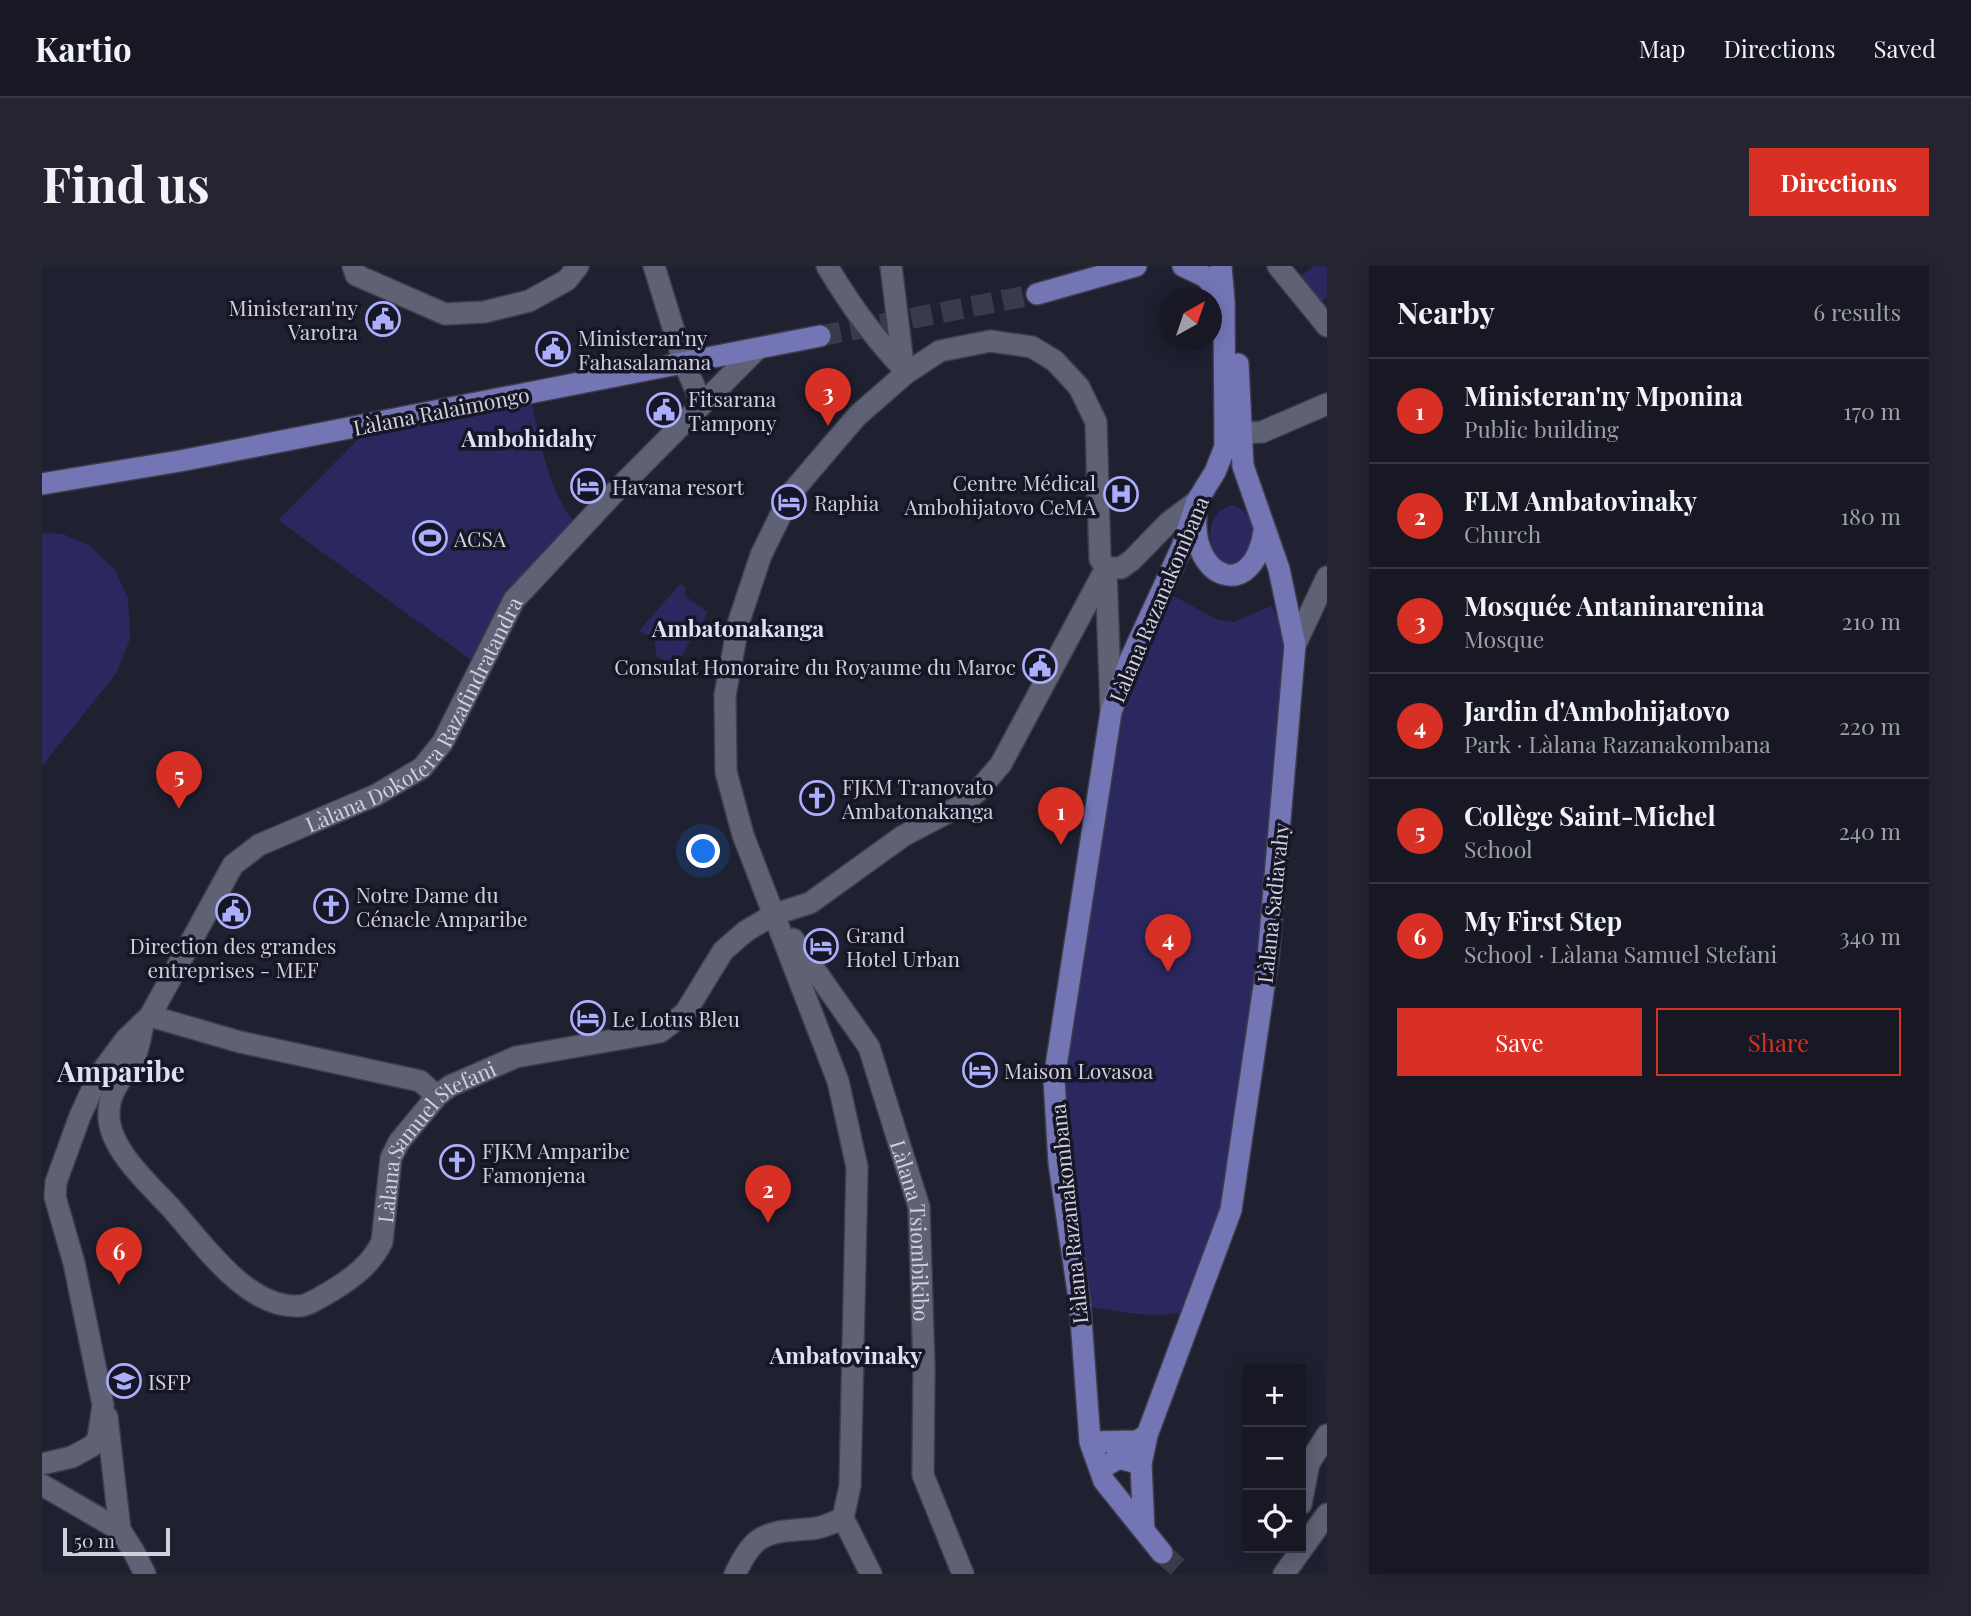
<!DOCTYPE html>
<html lang="en">
<head>
<meta charset="utf-8">
<style>
	body { margin:0; font-family:"Playfair Display",serif; background:#242531; color:#f1f3f6 }
	.controls { position:absolute; right:21px; bottom:21px; display:grid; overflow:hidden; border-radius:0px; box-shadow:0 4px 18px #0003 }
	.controls button { width:63px; height:63px; display:grid; place-items:center; padding:0; border:0; border-bottom:2px solid #363741; background:#171824; color:#f1f3f6; font:35px sans-serif }
	.compass { position:absolute; left:1117px; top:21px; width:63px; height:63px; border-radius:50%; background:#171824; box-shadow:0 4px 18px #0003; rotate:40deg }
	.scale { position:absolute; left:21px; bottom:18px; width:107px; box-sizing:border-box; padding-left:7px; border:4px solid #d0d1dc; border-top:0; font-size:19px; line-height:24px; white-space:nowrap; color:#d0d1dc; -webkit-text-stroke:5px #161626; paint-order:stroke }
	.you { position:absolute; left:662px; top:586px; width:24px; height:24px; margin:-18px; border:5px solid #fff; border-radius:50%; background:#1a73e8; box-shadow:0 0 0 10px #1a73e833 }
	.badge { display:grid; place-items:center; width:46px; height:46px; border-radius:50%; background:#d93025; color:#fff; font-size:23px; font-weight:700 }
	.pin { position:absolute; translate:-50% -58px; filter:drop-shadow(0 2px 4px #0008) }
	.pin::after { content:''; position:absolute; top:37px; width:24px; height:21px; background:inherit; clip-path:polygon(0 0,100% 0,50% 100%) }
	.list { margin:0; padding:0; list-style:none }
	h2 { display:flex; justify-content:space-between; align-items:center; height:91px; margin:0; padding:0 28px; font-size:30px }
	h2 small { font-size:23px; font-weight:400; color:#9ea0a6 }
	.list li { display:grid; grid-template-columns:46px 1fr auto; gap:21px; align-items:center; box-sizing:border-box; height:105px; padding:0 28px; border-top:2px solid #363741 }
	.list b { display:block; font-size:26px; white-space:nowrap }
	.list p { margin:0; font-size:23px; white-space:nowrap; color:#9ea0a6 }
	.list em { font-size:23px; font-style:normal; color:#9ea0a6 }
	.actions { display:flex; gap:14px; padding:21px 28px }
	.actions a { flex:1; padding:16px 0; border:2px solid #d93025; border-radius:0px; text-align:center; font-size:24px; color:#d93025 }
	.actions .main { background:#d93025; color:#fff }
	.icon { flex:none; width:38px; height:38px; fill:none; stroke:currentColor; stroke-width:2; stroke-linecap:round; stroke-linejoin:round }
	.map { position:relative; flex:none; width:1285px; height:1308px; overflow:hidden; border-radius:0px }
	header { display:flex; align-items:center; gap:42px; box-sizing:border-box; height:98px; padding:0 35px; background:#171824; border-bottom:2px solid #363741 }
	header strong { font-size:33px }
	nav { display:flex; gap:38px; margin-inline-start:auto; font-size:24px }
	.intro { display:flex; align-items:center; justify-content:space-between; box-sizing:border-box; height:168px; padding:0 42px }
	h1 { margin:0; font-size:49px }
	.button { padding:18px 32px; border-radius:0px; background:#d93025; color:#fff; font-size:24px; font-weight:700 }
	main { display:flex; gap:42px; padding:0 42px }
	aside { flex:1; background:#171824; border-radius:0px; box-shadow:0 4px 18px #0003 }
	.map>svg:first-child { display:block }
	.green { fill:#2b2860 }
	.lines { fill:none; stroke-linecap:round; stroke-linejoin:round }
	.major-tunnel { stroke:#3a3b4a; stroke-width:21; stroke-dasharray:21 10; stroke-linecap:butt }
	.minor-casing { stroke:#3d3d4b; stroke-width:24 }
	.major-casing { stroke:#3d3d4b; stroke-width:24 }
	.minor { stroke:#5f6174; stroke-width:21 }
	.major { stroke:#7475b5; stroke-width:21 }
	.labels { text-anchor:middle; dominant-baseline:central; stroke-width:7; stroke-linejoin:round; paint-order:stroke }
	.poi-label { font-size:21px; fill:#d0d1dc; stroke:#161626; text-anchor:start }
	.street-label { font-size:21px; fill:#d0d1dc; stroke:#161626 }
	.neighbourhood-label { font-size:23px; font-weight:bold; fill:#dee0f7; stroke:#161626 }
	.district-label { font-size:28px; font-weight:bold; fill:#dee0f7; stroke:#161626 }
</style>
</head>
<body>
<header>
<strong>Kartio</strong>
<nav><a>Map</a><a>Directions</a><a>Saved</a></nav>
</header>
<div class="intro"><h1>Find us</h1><a class="button">Directions</a></div>
<main>
<div class="map">
<svg width="1285" height="1308" viewBox="0 0 1285 1308">
	<rect width="100%" height="100%" fill="#1f2030"/>
	<path class="green" d="M1272,0H1285V31L1277,38L1255,13Z
		M490,138C499,179 506,220 531,255L497,290L461,340L429,394L236,254L325,164Z
		M1191,239C1202,243 1216,256 1214,270C1212,279 1206,289 1202,297C1197,298 1190,300 1186,298C1163,291 1160,245 1191,239Z
		M0,267L21,268L47,279L73,304L86,332L88,373L74,408L0,500Z
		M639,317L644,323L642,329L665,346C659,366 640,381 636,401L615,391L612,372L597,365Z
		M1128,328L1176,354L1192,356L1229,340L1253,379L1191,933L1152,1044C1111,1054 1079,1046 1038,1039L1012,813L1069,446Z"/>
	<g class="lines">
		<path class="major-tunnel" d="M778,70L995,28
			M1120,1287L1143,1308"/>
		<g class="minor-casing">
			<g id="minor">
				<path d="M311,0L314,9L403,48L442,46L487,35L525,14L536,0"/>
				<path d="M612,0L642,97L660,138"/>
				<path d="M785,0C807,37 832,72 862,103"/>
				<path d="M849,0L862,106"/>
				<path d="M1236,0L1285,60"/>
				<path d="M1198,167L1220,166L1285,138"/>
				<path d="M1064,302H1079L1090,294L1126,257L1155,235"/>
				<path d="M1064,304L1069,446"/>
				<path d="M1253,379L1285,311"/>
				<path id="s1" d="M751,673L827,781L877,941L882,1101L881,1209L921,1308"/>
				<path d="M108,750L198,776L378,815L395,830"/>
				<path id="s2" d="M101,759C98,771 97,784 91,795C79,814 65,828 67,852C69,885 109,920 130,943C162,979 205,1043 258,1040C268,1039 282,1029 291,1024C312,1011 329,998 340,976L349,892L357,876L395,830L408,820L474,791L618,766L643,747L681,685L704,665L733,648L768,637L861,570L918,540L936,525L959,498L1064,302"/>
				<path d="M65,1151L78,1264L92,1286L103,1308"/>
				<path id="s3" d="M0,1198L30,1191L50,1180L56,1173L61,1139L32,997L13,931L14,916L38,850L57,809L84,773L108,750L191,599L217,579L334,529L380,502L401,476L472,334L571,228L714,84"/>
				<path d="M0,1219L78,1264"/>
				<path d="M1259,1238L1267,1197L1285,1169"/>
				<path d="M801,1252L808,1220L815,901L796,815L701,569L684,506L683,429L697,355L719,289L750,226L815,150L863,108L898,85L948,75L990,81L1013,95L1037,121L1054,156L1058,293L1064,302"/>
				<path d="M801,1252L829,1308"/>
				<path d="M693,1308C698,1298 703,1287 711,1279C726,1262 754,1265 775,1262C784,1260 793,1256 801,1252"/>
				<path d="M1242,1308L1285,1248"/>
			</g>
		</g>
		<g class="major-casing">
			<path id="major" d="M1141,0L1164,11L1182,35
				M995,28L1094,0
				M0,218L138,195L778,70
				M1154,251C1150,314 1211,336 1222,265
				M1048,1176L1095,1175L1105,1169
				M1058,1203L1077,1192L1099,1198
				M1102,1265L1099,1198L1105,1169L1189,944L1226,693L1253,379L1237,303L1201,200L1196,98
				M1120,1287L1062,1215L1048,1176L1038,1039L1017,897L1012,813L1069,446L1088,394L1140,281L1155,235L1173,206L1183,181L1182,35L1179,0"/>
		</g>
		<use href="#minor" class="minor"/>
		<use href="#major" class="major"/>
	</g>
	<defs>
		<g id="civic-ring" transform="scale(1.75)"><circle r="9.5" fill="#161626" stroke="#abaffb" stroke-width="1.5"/><path d="M-.6-6.5H3V-4.5H.6V-3L4-1V1h2V6H-6V1h2V-1L-.6-3ZM-1.2 2.5V6h2.4V2.5Z" fill="#abaffb"/></g>
		<g id="hotel-ring" transform="scale(1.75)"><circle r="9.5" fill="#161626" stroke="#abaffb" stroke-width="1.5"/><path d="M-6-4.5h1.5V1H6V5H4.5V3h-9V5H-6ZM-4 0a1.8 1.8 0 1 1 3.6 0ZM.5 0V-2.5h3Q6-2.5 6 0Z" fill="#abaffb"/></g>
		<g id="hospital-ring" transform="scale(1.75)"><circle r="9.5" fill="#161626" stroke="#abaffb" stroke-width="1.5"/><path d="M-5-5h3v3.5h4V-5h3V5h-3V1.5h-4V5h-3Z" fill="#abaffb"/></g>
		<g id="stadium-ring" transform="scale(1.75)"><circle r="9.5" fill="#161626" stroke="#abaffb" stroke-width="1.5"/><path d="M0-5a6.5 5 0 1 0 0 10a6.5 5 0 1 0 0-10ZM-3.5-1.8h7v3.6h-7Z" fill="#abaffb"/></g>
		<g id="church-ring" transform="scale(1.75)"><circle r="9.5" fill="#161626" stroke="#abaffb" stroke-width="1.5"/><path d="M-1.2-6h2.4v3.5h3.3v2.4h-3.3V6h-2.4V-.1h-3.3v-2.4h3.3Z" fill="#abaffb"/></g>
		<g id="school-ring" transform="scale(1.75)"><circle r="9.5" fill="#161626" stroke="#abaffb" stroke-width="1.5"/><path d="M0-5L7-2L0 1L-7-2ZM-4 1L0 2.5L4 1V4Q0 6-4 4Z" fill="#abaffb"/></g>
	</defs>
	<g fill-rule="evenodd">
		<use href="#civic-ring" x="341" y="53"/>
		<use href="#civic-ring" x="511" y="83"/>
		<use href="#civic-ring" x="622" y="144"/>
		<use href="#hotel-ring" x="546" y="220"/>
		<use href="#hospital-ring" x="1079" y="228"/>
		<use href="#hotel-ring" x="747" y="236"/>
		<use href="#stadium-ring" x="388" y="272"/>
		<use href="#civic-ring" x="998" y="400"/>
		<use href="#church-ring" x="775" y="532"/>
		<use href="#church-ring" x="289" y="640"/>
		<use href="#civic-ring" x="191" y="645"/>
		<use href="#hotel-ring" x="779" y="680"/>
		<use href="#hotel-ring" x="546" y="752"/>
		<use href="#hotel-ring" x="938" y="804"/>
		<use href="#church-ring" x="415" y="896"/>
		<use href="#school-ring" x="82" y="1115"/>
	</g>
	<g class="labels">
		<g class="poi-label">
			<text x="316" y="41" text-anchor="end">Ministeran'ny<tspan x="316" dy="24">Varotra</tspan></text>
			<text x="536" y="71">Ministeran'ny<tspan x="536" dy="24">Fahasalamana</tspan></text>
			<text x="646" y="132">Fitsarana<tspan x="646" dy="24">Tampony</tspan></text>
			<text x="1054" y="216" text-anchor="end">Centre Médical<tspan x="1054" dy="24">Ambohijatovo CeMA</tspan></text>
			<text x="570" y="220">Havana resort</text>
			<text x="772" y="236">Raphia</text>
			<text x="412" y="272">ACSA</text>
			<text x="974" y="400" text-anchor="end">Consulat Honoraire du Royaume du Maroc</text>
			<text x="800" y="520">FJKM Tranovato<tspan x="800" dy="24">Ambatonakanga</tspan></text>
			<text x="314" y="628">Notre Dame du<tspan x="314" dy="24">Cénacle Amparibe</tspan></text>
			<text x="804" y="668">Grand<tspan x="804" dy="24">Hotel Urban</tspan></text>
			<text x="191" y="679" text-anchor="middle">Direction des grandes<tspan x="191" dy="24">entreprises - MEF</tspan></text>
			<text x="570" y="752">Le Lotus Bleu</text>
			<text x="962" y="804">Maison Lovasoa</text>
			<text x="440" y="884">FJKM Amparibe<tspan x="440" dy="24">Famonjena</tspan></text>
			<text x="106" y="1115">ISFP</text>
		</g>
		<g class="street-label">
			<text transform="translate(399 144) rotate(-11)">Làlana Ralaimongo</text>
			<text transform="translate(1116 333) rotate(-67)">Làlana Razanakombana</text>
			<text stroke="none"><textPath href="#s3" startOffset="938">Làlana Dokotera Razafindratandra</textPath></text>
			<text transform="translate(1230 637) rotate(-84)">Làlana Sadiavahy</text>
			<text stroke="none"><textPath href="#s2" startOffset="609">Làlana Samuel Stefani</textPath></text>
			<text transform="translate(1026 948) rotate(-96)">Làlana Razanakombana</text>
			<text stroke="none"><textPath href="#s1" startOffset="322">Làlana Tsiombikibo</textPath></text>
		</g>
		<g class="neighbourhood-label">
			<text x="487" y="171">Ambohidahy</text>
			<text x="696" y="361">Ambatonakanga</text>
			<text x="804" y="1088">Ambatovinaky</text>
		</g>
		<g class="district-label">
			<text x="79" y="804">Amparibe</text>
		</g>
	</g>
</svg>
<div class="controls">
<button>+</button>
<button>−</button>
<button><svg class="icon" aria-label="locate" viewBox="0 0 24 24"><circle cx="12" cy="12" r="6"/><path d="M12 2v4M12 18v4M2 12h4M18 12h4"/></svg></button>
</div>
<svg class="compass" viewBox="-18 -18 36 36"><path d="M0-13l5 13h-10z" fill="#e53935"/><path d="M0 13l5-13h-10z" fill="#9ea0a6"/></svg>
<div class="scale">50 m</div>
<div class="you"></div>
<div class="pin badge" style="left:1019px;top:579px">1</div>
<div class="pin badge" style="left:726px;top:957px">2</div>
<div class="pin badge" style="left:786px;top:160px">3</div>
<div class="pin badge" style="left:1126px;top:706px">4</div>
<div class="pin badge" style="left:137px;top:543px">5</div>
<div class="pin badge" style="left:77px;top:1019px">6</div>
</div>
<aside>
<h2>Nearby<small>6 results</small></h2>
<ul class="list">
<li><span class="badge">1</span><div><b>Ministeran'ny Mponina</b><p>Public building</p></div><em>170 m</em></li>
<li><span class="badge">2</span><div><b>FLM Ambatovinaky</b><p>Church</p></div><em>180 m</em></li>
<li><span class="badge">3</span><div><b>Mosquée Antaninarenina</b><p>Mosque</p></div><em>210 m</em></li>
<li><span class="badge">4</span><div><b>Jardin d'Ambohijatovo</b><p>Park · Làlana Razanakombana</p></div><em>220 m</em></li>
<li><span class="badge">5</span><div><b>Collège Saint-Michel</b><p>School</p></div><em>240 m</em></li>
<li><span class="badge">6</span><div><b>My First Step</b><p>School · Làlana Samuel Stefani</p></div><em>340 m</em></li>
</ul>
<div class="actions"><a class="main">Save</a><a>Share</a></div>
</aside>
</main>
</body>
</html>
